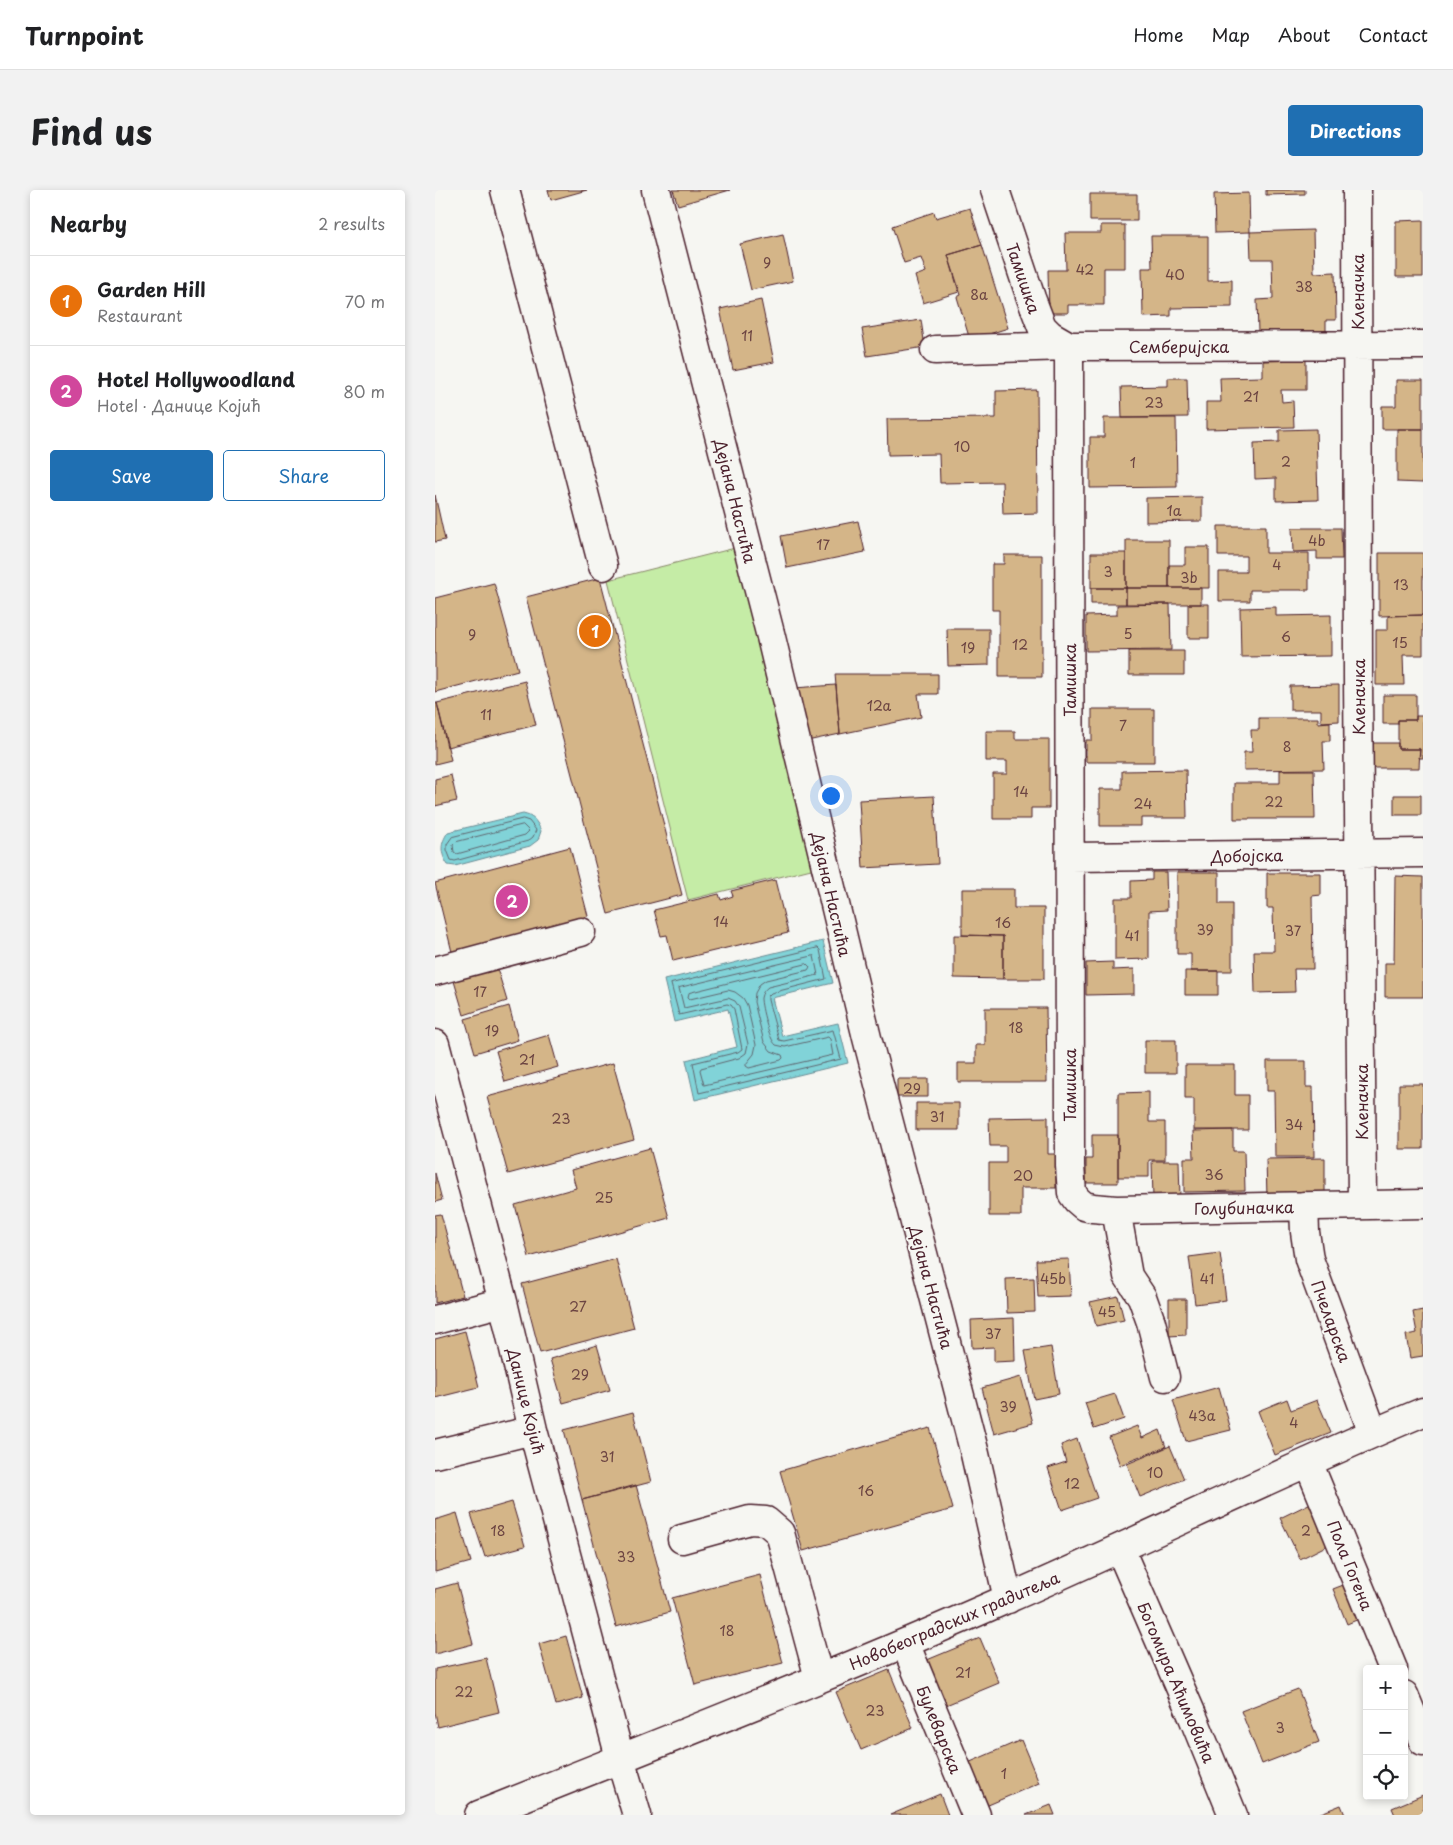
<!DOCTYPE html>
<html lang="en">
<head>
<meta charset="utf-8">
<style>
	body { margin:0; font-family:"Playpen Sans",sans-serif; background:#f2f2f2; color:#202124 }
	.controls { position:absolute; right:15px; bottom:15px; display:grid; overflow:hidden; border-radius:5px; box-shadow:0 2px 8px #0003 }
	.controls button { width:45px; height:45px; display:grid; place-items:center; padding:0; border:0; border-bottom:1px solid #e0e0e0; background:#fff; color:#202124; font:25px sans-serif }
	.you { position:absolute; left:395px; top:605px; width:18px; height:18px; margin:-12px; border:4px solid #fff; border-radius:50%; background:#1a73e8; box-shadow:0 0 0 8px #1a73e833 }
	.badge { display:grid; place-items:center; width:32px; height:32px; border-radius:50%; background:#1f6fb2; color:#fff; font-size:16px; font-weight:700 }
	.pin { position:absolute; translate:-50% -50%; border:2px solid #fff; box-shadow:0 1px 5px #0006 }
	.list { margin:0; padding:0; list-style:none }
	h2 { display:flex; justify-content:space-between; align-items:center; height:65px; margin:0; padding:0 20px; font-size:21px }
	h2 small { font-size:16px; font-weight:400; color:#757577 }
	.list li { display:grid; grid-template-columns:32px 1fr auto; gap:15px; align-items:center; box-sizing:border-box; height:90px; padding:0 20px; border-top:1px solid #e0e0e0 }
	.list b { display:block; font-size:19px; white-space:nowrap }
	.list p { margin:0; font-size:16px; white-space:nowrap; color:#757577 }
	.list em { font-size:16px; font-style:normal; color:#757577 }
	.actions { display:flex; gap:10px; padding:15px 20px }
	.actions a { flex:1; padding:11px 0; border:1px solid #1f6fb2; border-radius:5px; text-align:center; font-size:18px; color:#1f6fb2 }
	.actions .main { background:#1f6fb2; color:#fff }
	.icon { flex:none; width:28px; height:28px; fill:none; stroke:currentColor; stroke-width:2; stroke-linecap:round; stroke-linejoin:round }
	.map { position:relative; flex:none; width:988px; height:1625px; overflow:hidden; border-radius:5px }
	header { display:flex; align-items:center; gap:30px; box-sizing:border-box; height:70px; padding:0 25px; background:#fff; border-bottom:1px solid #e0e0e0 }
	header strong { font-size:24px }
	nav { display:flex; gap:28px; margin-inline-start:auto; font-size:18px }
	.intro { display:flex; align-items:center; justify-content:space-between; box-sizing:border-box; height:120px; padding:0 30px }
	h1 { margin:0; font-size:35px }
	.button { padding:12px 22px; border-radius:5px; background:#1f6fb2; color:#fff; font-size:18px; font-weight:700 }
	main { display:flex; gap:30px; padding:0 30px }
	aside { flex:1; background:#fff; border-radius:5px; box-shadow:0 2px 8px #0003 }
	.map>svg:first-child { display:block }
	.green { fill:#c5eca6; stroke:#888668 }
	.water { fill:#81d3d8; stroke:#6b8b93 }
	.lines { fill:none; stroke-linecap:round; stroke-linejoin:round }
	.shore { stroke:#606770; stroke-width:1 }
	.building { fill:#d4b588; stroke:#4a1f2b }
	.minor-casing { stroke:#4a1f2b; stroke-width:31 }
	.minor { stroke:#f6f6f2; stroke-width:28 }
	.labels { text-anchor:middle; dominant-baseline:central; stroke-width:4; stroke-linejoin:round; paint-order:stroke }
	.number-label { font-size:14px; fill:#6c4442 }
	.street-label { font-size:16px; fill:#4a1f2b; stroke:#f6f6f2 }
</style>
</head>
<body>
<header>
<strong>Turnpoint</strong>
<nav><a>Home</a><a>Map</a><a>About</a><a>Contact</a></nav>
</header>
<div class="intro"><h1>Find us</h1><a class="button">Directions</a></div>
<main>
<aside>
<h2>Nearby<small>2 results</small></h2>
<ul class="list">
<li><span class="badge" style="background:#e8710a">1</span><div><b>Garden Hill</b><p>Restaurant</p></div><em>70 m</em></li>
<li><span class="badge" style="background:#d1479c">2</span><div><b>Hotel Hollywoodland</b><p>Hotel · Данице Којић</p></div><em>80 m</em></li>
</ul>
<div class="actions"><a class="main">Save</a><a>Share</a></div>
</aside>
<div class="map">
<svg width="988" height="1625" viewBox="0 0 988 1625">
	<rect width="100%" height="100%" fill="#f6f6f2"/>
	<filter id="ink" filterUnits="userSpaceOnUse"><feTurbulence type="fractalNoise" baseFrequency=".02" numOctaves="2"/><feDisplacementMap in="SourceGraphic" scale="10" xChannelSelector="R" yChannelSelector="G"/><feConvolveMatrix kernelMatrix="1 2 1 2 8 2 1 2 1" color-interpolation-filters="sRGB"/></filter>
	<g filter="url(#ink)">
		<path class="green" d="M304,357L384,677L253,710L173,390Z"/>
		<path class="water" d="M88,624C98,626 102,631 106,641L103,650L95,656L20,676L13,675C5,663 5,654 13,642Z
			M388,751L398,793L337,808L347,846L403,833L413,873L260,910L251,870L302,857L293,819L239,832L229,790Z"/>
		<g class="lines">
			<path class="shore" d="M88,629L94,631L101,640L98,647L93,651L20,671L16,670L12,660V654L17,647Z
				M88,635L94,641L90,645L22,664L19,662L18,655L21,652Z
				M383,758L385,760L391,789L336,803L333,806V810L344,850L349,851L398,840L406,869L264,903L258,873L303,862L307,859L299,819L296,815L292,814L244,825L236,794Z
				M379,766L383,785L333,797C329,800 327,803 326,808C326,817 334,849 341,855L350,857L393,847L395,849L398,865L269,895L265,880L266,878L304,868L311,863L313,854L304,817L300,811L293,808L249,818L244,798Z
				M372,774L375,777L373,780L331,790L325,794L320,803L319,812L329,852L336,861L347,865L348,868L346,870L314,878L311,876V874L319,864L321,855L312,815L308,808L300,802L293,800L255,809L253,807L254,803Z"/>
		</g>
		<path class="building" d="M113,0H152L116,10Z
			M238,0H295L243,15Z
			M831,0H870V4L831,5Z
			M814,3L815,42L780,43L779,4Z
			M655,4H702V31H655Z
			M535,18L547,55L513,65L524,102L488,113L480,86L491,82L486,68L469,73L457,36L499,22L501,28Z
			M988,30V87H961V31Z
			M666,35H690V78H669V115H633V123H614L613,80H631L630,43H666Z
			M878,40L879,83L900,82L901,130H891V141L823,143L822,110L838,109L837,69H816L815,42Z
			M348,44L358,91L316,100L305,54Z
			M716,46H773V91L797,90V117L736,118V126L708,127L707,78H717Z
			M547,55L573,138L535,150L522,107L526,105L513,65Z
			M326,110L339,172L298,180L285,119Z
			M486,130L490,157L432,166L427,139Z
			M871,170V200H846L847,212L858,211L859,237L771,239V212H786L785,188L828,187V171Z
			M733,188H752L753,227L687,228L686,197L733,196Z
			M961,190H988V239H947V216H961Z
			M602,200L603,323L568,324L567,292L505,293L504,264L453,265L452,229L561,228V201Z
			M669,228H741L742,297L655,298V247H669Z
			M881,239L883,310L841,311V288L820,289L819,253L844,252V240Z
			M962,239H988V293L962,292Z
			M0,305L10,350L0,352Z
			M767,307V331L711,332V308Z
			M423,331L430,362L352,378L346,346Z
			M783,336H831V363H874V400H815V411H784V382H811V366H783Z
			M857,338H906L907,369H882V361L858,362Z
			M691,350H734V398H691Z
			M750,357H774V398H734V375H750Z
			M656,363H691V398H656Z
			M944,363H988V425L944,426Z
			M569,365H607V487H564V420H557V374H569Z
			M165,388L247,705L173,724L91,407Z
			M59,393L83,480L0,502V408Z
			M656,398H691V414H656Z
			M691,398H766V414H691Z
			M735,414L736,460L651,461V426L682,425V415Z
			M753,414H774V448H753Z
			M841,417V426L896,425V466L806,467L805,418Z
			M988,425V465H968L969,495H941V440H953V426Z
			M512,439H554V475L513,476Z
			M694,461H749V485H694Z
			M400,484H503V504H483L486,527L405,544Z
			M90,491L101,535L12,557L2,513Z
			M401,495L405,544L372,551L359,498Z
			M904,495V531L886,532V520H855V496Z
			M948,505H981V530H963V534H948Z
			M0,513H2L16,570L0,574Z
			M657,519H719V572H651V550H657Z
			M981,526H988V568H984L985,559H963V530H981Z
			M824,528H883V533L895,532V551H888L889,579L809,580V562H817L816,540H824Z
			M551,541H580V549H614V618H596V629H558V584H572V571H551Z
			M938,553H963V559H985L984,578H937Z
			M751,580L752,628H706V636H665V599H687V581Z
			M845,580H879L880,629H799V593H845Z
			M16,585L22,611L0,616V589Z
			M959,605H986V625H959Z
			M499,606L503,674L428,678L424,610Z
			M135,657L153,726L17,762L0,693Z
			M717,682H731L732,720L714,721V769L680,770V708H696V691L717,690Z
			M742,682H784V714H797V781H756V764H742Z
			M832,683H886V705L877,706L878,779H859L860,802L820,803L819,761H839L838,718H832Z
			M960,686L988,687V807H950V773H959Z
			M340,690L353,743L238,771L232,745L226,746L219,720L284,704L286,710L298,706L296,701Z
			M527,699H579V718H609V789H568V746L527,745Z
			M519,745L568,746V789L519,788Z
			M678,772V780L699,779V804L651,805V773Z
			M62,778L72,811L29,825L19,791Z
			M750,781H783V805H750Z
			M74,816L83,850L40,863L30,829Z
			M550,818H611L612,892H523V873H541V855H550Z
			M114,845L123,877L70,892L61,861Z
			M710,850H741V883H710Z
			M832,871H871V897H878L879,967H840L839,901H832Z
			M178,873L199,950L73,984L52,907Z
			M750,875H800V905H813V940H759V909H750Z
			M462,889H493V907H462Z
			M964,894H988V959H964Z
			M714,902V932H730V970H714V987H683V903Z
			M481,913H524V940H481Z
			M613,927V964H621V998H586V1026H554V973H571V956H555L554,928Z
			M798,940V961H809L810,1001L749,1002V968H759L758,941Z
			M657,945H683V993H651V969H657Z
			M215,958L234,1028L94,1067L80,1015L141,998L136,980Z
			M890,968V1008H832L831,969Z
			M717,971H744L745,1008L718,1009Z
			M0,983L7,1010L0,1012Z
			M6,1024L28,1106L0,1113V1025Z
			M785,1063L791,1110L760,1114L754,1067Z
			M181,1069L199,1138L105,1163L87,1094Z
			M634,1069L636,1106L603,1107L601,1070Z
			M599,1088L600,1122L572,1123L571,1089Z
			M683,1106L689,1130L661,1136L655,1112Z
			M734,1109H751V1145L734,1146Z
			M988,1120V1166L975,1168L971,1145L982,1143L978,1122Z
			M579,1128L580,1171L559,1172V1157L537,1158L536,1130Z
			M30,1141L44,1197L0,1208V1149Z
			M162,1155L175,1200L128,1213L115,1169Z
			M616,1157L624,1204L599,1209L590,1161Z
			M586,1187L598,1233L559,1244L547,1198Z
			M784,1197L796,1240L751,1251L738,1210Z
			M680,1204L689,1229L659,1239L650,1213Z
			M852,1209L856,1220L882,1210L896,1243L840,1265L823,1221Z
			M198,1222L216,1292L147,1310L129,1240Z
			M702,1236L707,1248L725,1240L731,1257L685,1275L674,1247Z
			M495,1238L518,1319L368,1361L345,1281Z
			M642,1249L662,1308L627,1320L613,1278L631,1272L626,1255Z
			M735,1256L749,1289L705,1307L692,1274Z
			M201,1295L235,1422L181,1437L147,1310Z
			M77,1312L90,1356L50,1367L36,1324Z
			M878,1312L897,1353L865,1369L845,1328Z
			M22,1323L36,1372L0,1382V1330Z
			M325,1385L348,1473L260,1495L237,1408Z
			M916,1392L931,1426L912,1434L898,1399Z
			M22,1393L38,1454L0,1464V1399Z
			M131,1446L148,1508L121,1515L104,1454Z
			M545,1448L564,1493L511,1515L492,1470Z
			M51,1468L64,1522L3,1537L0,1522V1479Z
			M454,1480L478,1538L426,1560L401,1502Z
			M863,1499L884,1552L827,1574L806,1521Z
			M586,1550L604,1593L551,1616L533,1573Z
			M505,1604L513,1625H455Z
			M988,1605V1625H960L957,1618Z
			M616,1615L620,1625H591Z
			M906,1615L910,1625H881Z"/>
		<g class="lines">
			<g class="minor-casing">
				<path id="minor" d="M70,0L168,376
					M221,0L336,447L432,848L540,1264L573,1409
					M560,0L596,108L607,137L615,145L634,156L635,976L637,1003L642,1010L649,1016L658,1018L681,1020L988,1014
					M922,0L923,487L927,1014
					M500,160L634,156L988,155
					M635,667L988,663
					M0,781L146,742
					M0,854L68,1112L98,1240L185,1568L202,1625
					M869,1016L870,1042L874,1069L938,1243
					M681,1020L693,1086L707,1107L716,1132L730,1187
					M0,1130L68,1112
					M0,1264L98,1240
					M873,1272L958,1479
					M247,1349L315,1330L331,1331L345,1343L384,1488
					M685,1359L758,1527L798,1625
					M470,1453L541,1625
					M969,1505L988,1551
					M44,1625C221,1554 400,1485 574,1408C713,1347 849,1280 988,1222"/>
			</g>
			<use href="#minor" class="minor"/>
		</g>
	</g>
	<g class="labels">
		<g class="number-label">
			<text x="332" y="72">9</text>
			<text x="650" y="79">42</text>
			<text x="740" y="84">40</text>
			<text x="869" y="96">38</text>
			<text x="544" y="104">8a</text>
			<text x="312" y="145">11</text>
			<text x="816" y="206">21</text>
			<text x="719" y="212">23</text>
			<text x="527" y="256">10</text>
			<text x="851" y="271">2</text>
			<text x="698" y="272">1</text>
			<text x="739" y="320">1a</text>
			<text x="882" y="350">4b</text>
			<text x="388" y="354">17</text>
			<text x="842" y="374">4</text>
			<text x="673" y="381">3</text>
			<text x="754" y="387">3b</text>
			<text x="966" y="394">13</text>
			<text x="693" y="443">5</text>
			<text x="37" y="444">9</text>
			<text x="851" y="446">6</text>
			<text x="965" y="452">15</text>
			<text x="585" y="454">12</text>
			<text x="533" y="457">19</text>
			<text x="444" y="515">12a</text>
			<text x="51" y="524">11</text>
			<text x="688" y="535">7</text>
			<text x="852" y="556">8</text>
			<text x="586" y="601">14</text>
			<text x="839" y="611">22</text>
			<text x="708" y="613">24</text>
			<text x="286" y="731">14</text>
			<text x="568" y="732">16</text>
			<text x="770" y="739">39</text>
			<text x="858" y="740">37</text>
			<text x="697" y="745">41</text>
			<text x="45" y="801">17</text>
			<text x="581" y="837">18</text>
			<text x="57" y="840">19</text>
			<text x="92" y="869">21</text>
			<text x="477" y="898">29</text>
			<text x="502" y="926">31</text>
			<text x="126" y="928">23</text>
			<text x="859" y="934">34</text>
			<text x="779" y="984">36</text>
			<text x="588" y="985">20</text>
			<text x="169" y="1007">25</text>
			<text x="618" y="1088">45b</text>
			<text x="772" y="1088">41</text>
			<text x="143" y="1116">27</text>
			<text x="672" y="1121">45</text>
			<text x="558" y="1143">37</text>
			<text x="145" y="1184">29</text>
			<text x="573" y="1216">39</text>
			<text x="767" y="1225">43a</text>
			<text x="859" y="1232">4</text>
			<text x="172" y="1266">31</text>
			<text x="720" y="1282">10</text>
			<text x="637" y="1293">12</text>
			<text x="431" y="1300">16</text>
			<text x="63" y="1340">18</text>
			<text x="871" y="1340">2</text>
			<text x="191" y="1366">33</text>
			<text x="292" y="1440">18</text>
			<text x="528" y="1482">21</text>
			<text x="29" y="1501">22</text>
			<text x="440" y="1520">23</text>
			<text x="845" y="1537">3</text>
			<text x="569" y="1583">1</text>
		</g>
		<g class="street-label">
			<text transform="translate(589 88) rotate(71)">Тамишка</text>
			<text transform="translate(922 102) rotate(-90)">Кленачка</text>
			<text x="744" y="156">Семберијска</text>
			<text transform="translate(301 311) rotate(76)">Дејана Настића</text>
			<text transform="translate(634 490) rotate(-90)">Тамишка</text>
			<text transform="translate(923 507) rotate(-90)">Кленачка</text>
			<text transform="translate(812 665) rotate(-1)">Добојска</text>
			<text transform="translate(397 704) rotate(77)">Дејана Настића</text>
			<text transform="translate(634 895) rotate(-90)">Тамишка</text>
			<text transform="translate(926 912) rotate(-90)">Кленачка</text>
			<text transform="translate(809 1017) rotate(-1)">Голубиначка</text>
			<text transform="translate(497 1097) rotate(75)">Дејана Настића</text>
			<text transform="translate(897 1131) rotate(70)">Пчеларска</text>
			<text transform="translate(92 1211) rotate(76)">Данице Којић</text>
			<text transform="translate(916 1375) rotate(68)">Пола Гогена</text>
			<text transform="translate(519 1430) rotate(-23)">Новобеоградских градитеља</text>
			<text transform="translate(742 1492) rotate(67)">Богомира Аћимовића</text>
			<text transform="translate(505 1539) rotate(68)">Булеварска</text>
		</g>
	</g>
</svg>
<div class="controls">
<button>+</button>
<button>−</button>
<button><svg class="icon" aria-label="locate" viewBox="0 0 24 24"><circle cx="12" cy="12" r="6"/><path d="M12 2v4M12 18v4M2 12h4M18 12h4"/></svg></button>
</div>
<div class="you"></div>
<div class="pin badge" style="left:160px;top:441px;background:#e8710a">1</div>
<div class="pin badge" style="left:77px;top:711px;background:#d1479c">2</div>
</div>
</main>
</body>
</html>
